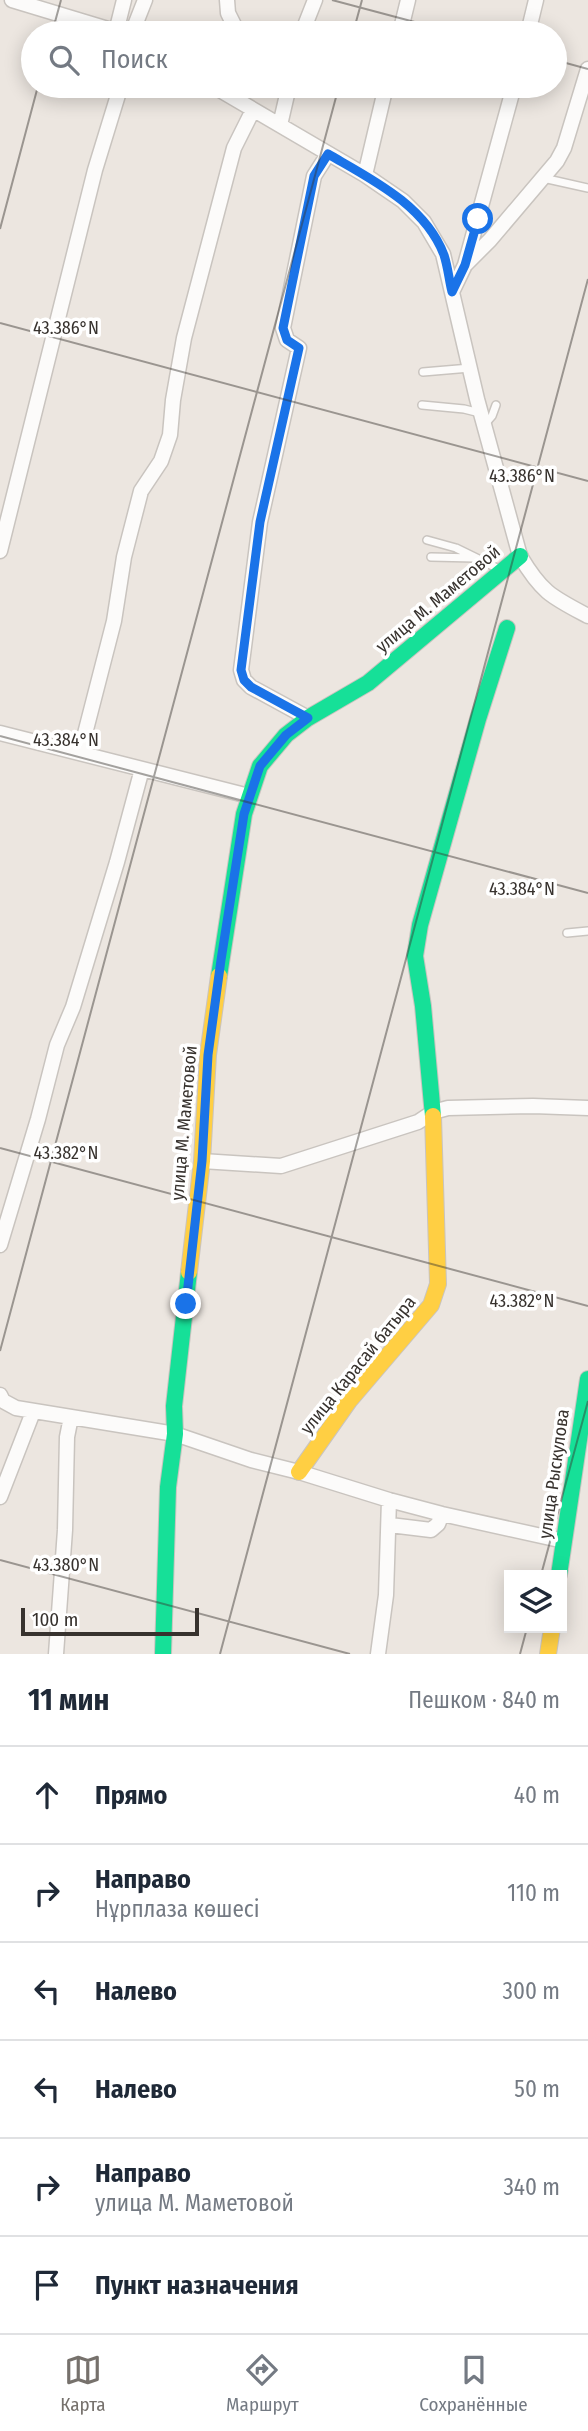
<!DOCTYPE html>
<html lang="ru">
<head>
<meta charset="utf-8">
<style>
	body { margin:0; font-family:"Fira Sans Condensed",sans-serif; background:#f6f6f7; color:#1f2937 }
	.controls { position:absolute; right:21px; bottom:21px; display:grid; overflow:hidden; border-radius:0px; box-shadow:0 4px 18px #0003 }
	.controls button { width:63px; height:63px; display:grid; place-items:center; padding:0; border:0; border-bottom:2px solid #e0e1e3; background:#fff; color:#1f2937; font:35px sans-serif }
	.scale { position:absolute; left:21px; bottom:18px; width:178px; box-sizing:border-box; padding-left:7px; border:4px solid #37322e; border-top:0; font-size:19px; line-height:24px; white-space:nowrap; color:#37322e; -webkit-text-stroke:5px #fff; paint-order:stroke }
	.stop { position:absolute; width:21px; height:21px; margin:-16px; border:5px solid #1a73e8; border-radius:50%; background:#fff }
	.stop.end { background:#1a73e8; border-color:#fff; box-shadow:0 2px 7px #0008 }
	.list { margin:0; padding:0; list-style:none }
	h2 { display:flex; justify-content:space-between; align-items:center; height:91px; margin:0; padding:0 28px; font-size:30px }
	h2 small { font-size:23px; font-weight:400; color:#747a83 }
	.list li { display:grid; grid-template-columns:46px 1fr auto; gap:21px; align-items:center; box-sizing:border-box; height:98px; padding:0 28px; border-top:2px solid #e0e1e3 }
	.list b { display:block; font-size:26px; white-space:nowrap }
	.list p { margin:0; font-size:23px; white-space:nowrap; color:#747a83 }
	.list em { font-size:23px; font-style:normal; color:#747a83 }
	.icon { flex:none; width:38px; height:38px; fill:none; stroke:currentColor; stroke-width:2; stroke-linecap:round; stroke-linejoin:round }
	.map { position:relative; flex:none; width:588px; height:1654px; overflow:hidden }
	.search { position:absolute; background:#fff; box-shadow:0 4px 18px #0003; left:21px; right:21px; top:21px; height:77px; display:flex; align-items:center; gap:18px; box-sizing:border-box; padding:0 24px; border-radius:38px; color:#747a83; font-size:26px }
	.sheet { height:679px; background:#fff }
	nav { display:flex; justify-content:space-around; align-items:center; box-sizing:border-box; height:98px; border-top:2px solid #e0e1e3; background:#fff; font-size:19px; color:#747a83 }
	nav a { display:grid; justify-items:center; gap:4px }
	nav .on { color:#76716c }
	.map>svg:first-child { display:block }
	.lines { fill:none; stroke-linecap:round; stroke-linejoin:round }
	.lane-casing { stroke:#c9c4bf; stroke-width:10 }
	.street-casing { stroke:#c9c4bf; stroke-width:17 }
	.fast-casing { stroke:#c9c4bf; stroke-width:18 }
	.slow-casing { stroke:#c9c4bf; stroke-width:18 }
	.lane { stroke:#fcfbfa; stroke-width:7 }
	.street { stroke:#fcfbfa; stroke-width:14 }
	.fast { stroke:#16e098; stroke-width:16 }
	.slow { stroke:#ffcf43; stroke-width:16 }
	.route { stroke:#1a73e8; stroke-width:9 }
	.ticks { fill:none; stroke:#37322e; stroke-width:2; stroke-opacity:0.45 }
	.labels { text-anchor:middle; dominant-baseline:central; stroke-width:7; stroke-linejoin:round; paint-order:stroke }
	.street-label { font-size:18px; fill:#37322e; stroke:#fff }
	.ticks-label { font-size:18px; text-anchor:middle; fill:#37322e; stroke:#fff; stroke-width:7; stroke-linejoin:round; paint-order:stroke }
</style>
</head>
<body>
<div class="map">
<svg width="588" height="1654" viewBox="0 0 588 1654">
	<rect width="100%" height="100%" fill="#ece6e0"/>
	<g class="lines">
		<g class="lane-casing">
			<path id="lane" d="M543,178L588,188
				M423,372L470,368
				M422,405L464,409L480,413
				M485,424L492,416L496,405
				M427,540L456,548L501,570
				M431,557L475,558
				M567,933L588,931"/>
		</g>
		<g class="street-casing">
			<path id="street" d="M12,0L121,33
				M227,0L228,13L238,33
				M116,32L124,0
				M132,33L145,0
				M302,33L315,0
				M400,33L408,0
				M528,33L536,0
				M213,86L365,175L403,201L424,222L443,254L477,399L520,556C542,593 552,597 588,616
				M280,125L289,86
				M365,175L386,86
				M465,265L490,240L557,161L564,148L588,69
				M452,292L465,265L514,86
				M0,551L95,170L118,95L123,86
				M308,718L251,687L244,680L241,670L260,522L299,348L287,340L283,328L314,176L328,154
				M0,733L249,796
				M80,753L114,621L124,557L141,491L161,461L170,435L173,400L184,338L234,148L253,110
				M202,1161L281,1166L418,1122L433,1112L448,1108L533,1106L588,1108
				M0,1245L38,1119L57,1045L73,1007L117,862L142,769
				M0,1395L3,1401L16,1408L175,1434L251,1460L299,1472L389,1500L442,1514L564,1541
				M0,1497L33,1412
				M390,1525L431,1530L438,1524L442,1514
				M56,1654L65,1530L67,1437L71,1417
				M378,1654L386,1595L389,1500"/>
		</g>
		<g class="fast-casing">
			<path id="fast" d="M219,976L244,814L260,766L286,735L308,718L368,683L520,556
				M433,1116L423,1006L415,956L420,925L478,719L507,628
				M559,1575L588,1379
				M163,1654L168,1487L175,1434L174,1406L189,1272"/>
		</g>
		<g class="slow-casing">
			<path id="slow" d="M189,1272L202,1161L208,1055L219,976
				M299,1472L349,1401L431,1305L438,1284L433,1116
				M548,1654L552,1628"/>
		</g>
		<use href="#lane" class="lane"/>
		<use href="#street" class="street"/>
		<use href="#fast" class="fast"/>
		<use href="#slow" class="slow"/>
	</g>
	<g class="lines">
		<path class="route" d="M186,1304L202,1161L208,1055L221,960L244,814L260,766L286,735L308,718L251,687L244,680L241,670L260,522L299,348L287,340L283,328L314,176L328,154C371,179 425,205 444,255C448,267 449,280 452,292L465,265L478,219"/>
	</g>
	<path class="ticks" d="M332,0L456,33M52,33L61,0M353,33L362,0M555,60L588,69M0,229L38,86M0,323L588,481M0,736L588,893M0,1148L588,1306M0,1351L339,86M0,1560L350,1654M541,1575L588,1401M220,1654L588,279M520,1654L527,1628"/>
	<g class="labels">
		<g class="street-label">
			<text transform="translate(438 599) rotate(-40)">улица М. Маметовой</text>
			<text transform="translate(184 1123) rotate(-85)">улица М. Маметовой</text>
			<text transform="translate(358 1365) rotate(-51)">улица Карасай батыра</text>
			<text transform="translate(554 1474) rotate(-82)">улица Рыскулова</text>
		</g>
	</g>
	<g class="ticks-label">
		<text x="66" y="334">43.386°N</text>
		<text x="522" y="482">43.386°N</text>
		<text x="66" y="746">43.384°N</text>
		<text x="522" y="895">43.384°N</text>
		<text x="66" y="1159">43.382°N</text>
		<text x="522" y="1307">43.382°N</text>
		<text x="66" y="1571">43.380°N</text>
	</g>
</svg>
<div class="controls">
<button><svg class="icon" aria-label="layers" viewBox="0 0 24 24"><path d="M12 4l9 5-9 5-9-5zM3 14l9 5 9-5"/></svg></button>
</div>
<div class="scale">100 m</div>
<div class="stop" style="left:478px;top:219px"></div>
<div class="stop end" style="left:186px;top:1304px"></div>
<div class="search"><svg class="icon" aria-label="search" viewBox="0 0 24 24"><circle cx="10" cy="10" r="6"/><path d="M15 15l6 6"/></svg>Поиск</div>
</div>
<section class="sheet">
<h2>11 мин<small>Пешком · 840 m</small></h2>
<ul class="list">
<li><svg class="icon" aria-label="ahead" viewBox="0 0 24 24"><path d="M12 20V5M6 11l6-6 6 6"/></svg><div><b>Прямо</b></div><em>40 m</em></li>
<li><svg class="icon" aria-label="right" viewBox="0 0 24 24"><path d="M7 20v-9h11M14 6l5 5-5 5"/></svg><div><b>Направо</b><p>Нұрплаза көшесі</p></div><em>110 m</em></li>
<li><svg class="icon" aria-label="left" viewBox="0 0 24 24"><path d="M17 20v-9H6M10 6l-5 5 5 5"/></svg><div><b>Налево</b></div><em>300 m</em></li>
<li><svg class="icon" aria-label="left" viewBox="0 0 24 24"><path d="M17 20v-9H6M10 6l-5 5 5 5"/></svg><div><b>Налево</b></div><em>50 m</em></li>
<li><svg class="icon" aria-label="right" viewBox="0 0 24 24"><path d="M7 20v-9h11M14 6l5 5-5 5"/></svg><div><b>Направо</b><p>улица М. Маметовой</p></div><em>340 m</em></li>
<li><svg class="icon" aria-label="arrive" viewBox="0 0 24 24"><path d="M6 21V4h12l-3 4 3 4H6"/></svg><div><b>Пункт назначения</b></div></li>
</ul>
</section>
<nav>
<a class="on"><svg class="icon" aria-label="map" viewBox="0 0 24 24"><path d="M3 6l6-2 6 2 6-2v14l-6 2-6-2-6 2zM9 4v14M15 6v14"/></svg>Карта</a>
<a><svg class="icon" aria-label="directions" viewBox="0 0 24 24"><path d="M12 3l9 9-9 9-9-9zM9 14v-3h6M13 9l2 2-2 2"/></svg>Маршрут</a>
<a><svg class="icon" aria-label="saved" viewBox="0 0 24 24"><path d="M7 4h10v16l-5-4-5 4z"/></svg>Сохранённые</a>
</nav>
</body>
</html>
